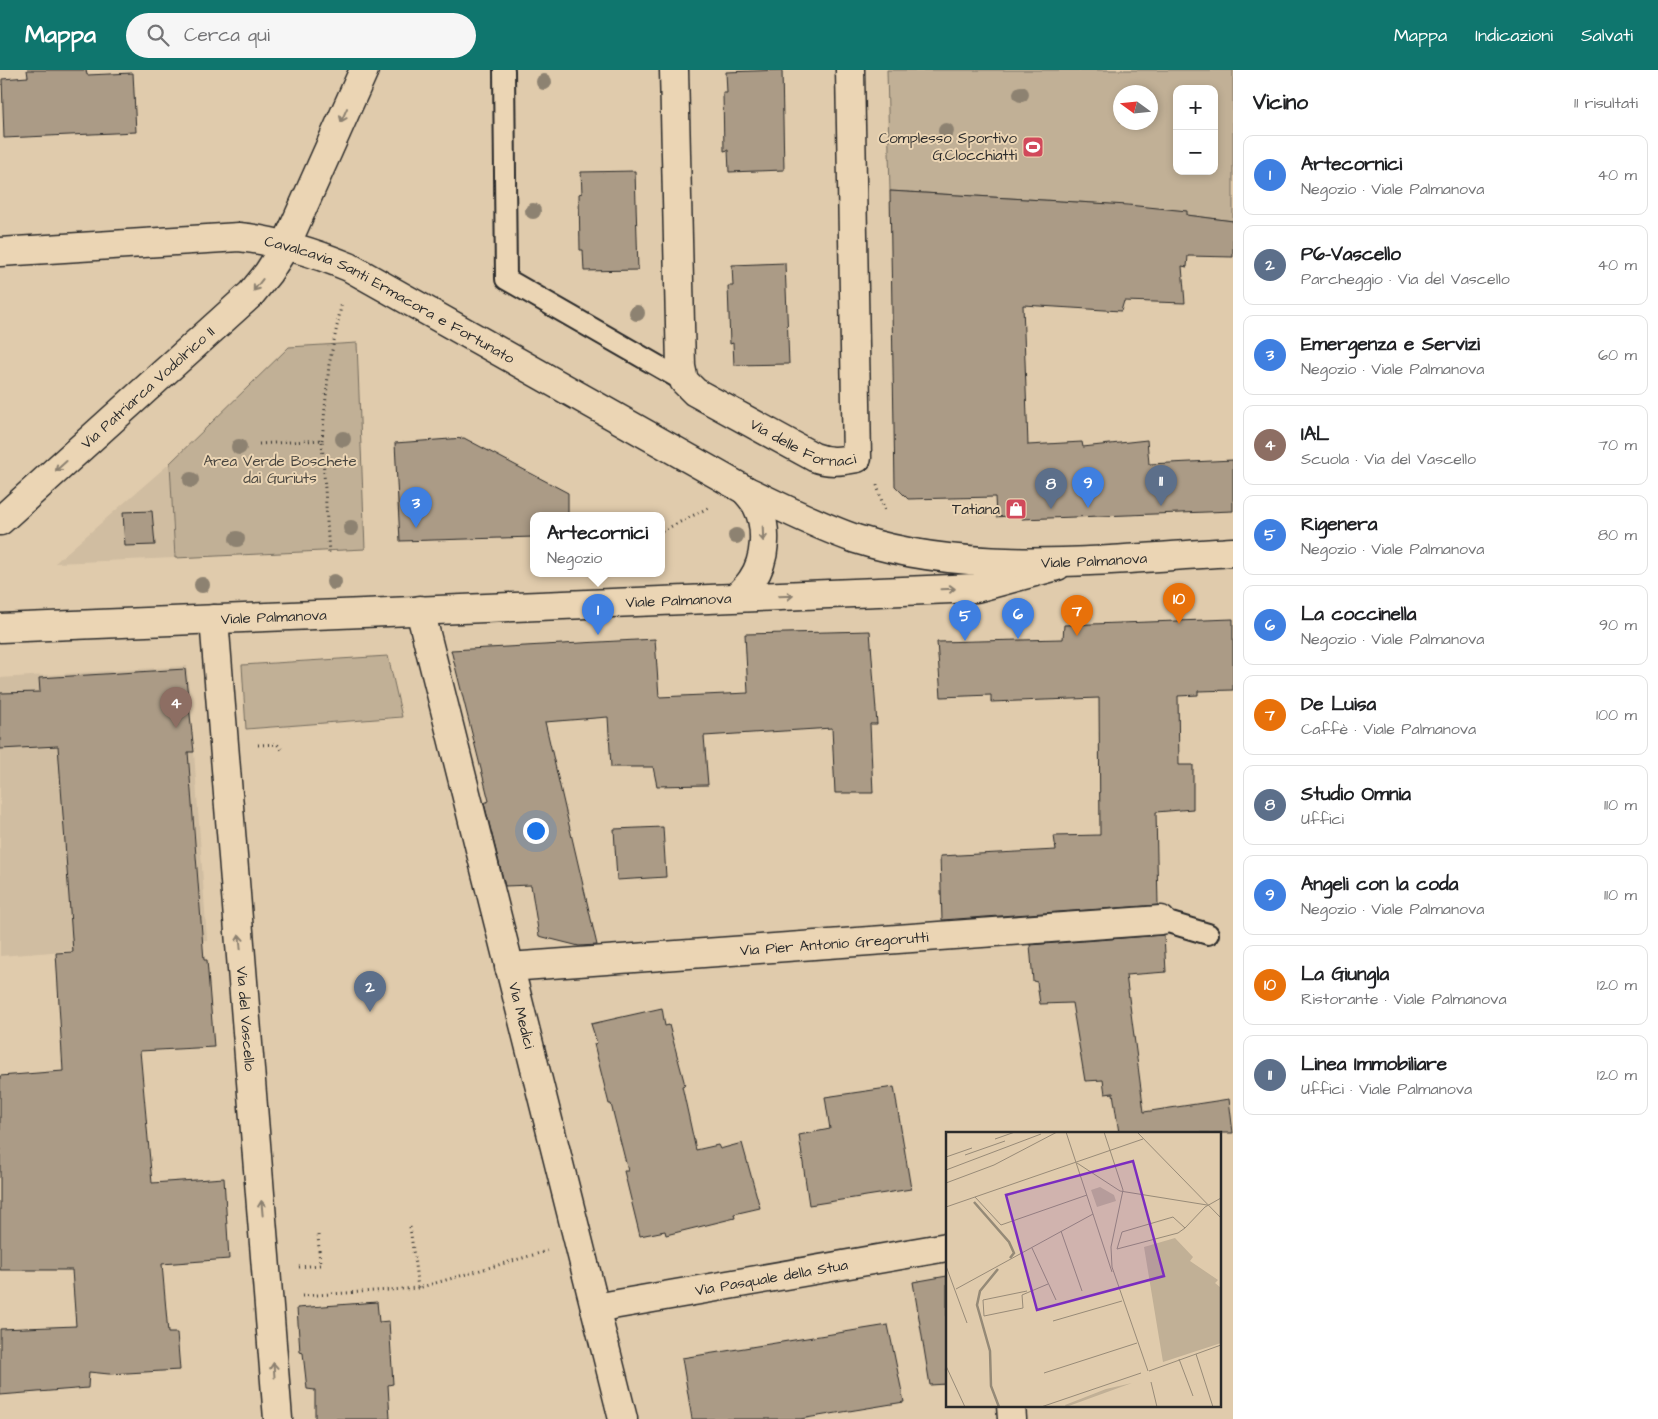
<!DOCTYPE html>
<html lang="it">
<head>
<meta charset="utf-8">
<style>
	body { margin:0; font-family:"Architects Daughter",sans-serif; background:#f6f6f6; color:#202124 }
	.controls { position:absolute; right:15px; top:15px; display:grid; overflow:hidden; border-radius:10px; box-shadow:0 2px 8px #0003 }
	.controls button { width:45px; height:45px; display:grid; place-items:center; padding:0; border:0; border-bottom:1px solid #e0e0e0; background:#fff; color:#202124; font:25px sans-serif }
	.compass { position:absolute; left:1113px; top:15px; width:45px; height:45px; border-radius:50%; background:#fff; box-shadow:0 2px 8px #0003; rotate:285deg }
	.you { position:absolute; left:535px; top:760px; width:18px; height:18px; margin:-12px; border:4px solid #fff; border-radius:50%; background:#1a73e8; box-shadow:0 0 0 8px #1a73e833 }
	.badge { display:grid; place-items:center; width:32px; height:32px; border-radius:50%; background:#0f766e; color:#fff; font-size:16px; font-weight:700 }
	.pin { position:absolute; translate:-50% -41px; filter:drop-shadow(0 1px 2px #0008) }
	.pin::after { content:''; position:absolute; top:26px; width:18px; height:15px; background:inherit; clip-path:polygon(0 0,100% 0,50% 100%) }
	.popup { position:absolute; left:530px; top:442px; width:135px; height:65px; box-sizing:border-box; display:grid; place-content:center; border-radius:10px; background:#fff; filter:drop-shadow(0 1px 4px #0005); font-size:16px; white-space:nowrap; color:#757577 }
	.popup b { font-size:19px; color:#202124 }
	.popup::after { content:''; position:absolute; left:50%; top:100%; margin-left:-10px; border:10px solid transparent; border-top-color:#fff }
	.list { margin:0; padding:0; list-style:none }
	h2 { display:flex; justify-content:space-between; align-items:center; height:65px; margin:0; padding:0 20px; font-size:21px }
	h2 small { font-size:16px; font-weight:400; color:#757577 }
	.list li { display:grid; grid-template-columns:32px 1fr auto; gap:15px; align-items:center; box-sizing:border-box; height:80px; margin:0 10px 10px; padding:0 10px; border:1px solid #e0e0e0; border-radius:10px }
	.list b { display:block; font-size:19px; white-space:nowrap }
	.list p { margin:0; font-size:16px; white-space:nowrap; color:#757577 }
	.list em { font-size:16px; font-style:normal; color:#757577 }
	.icon { flex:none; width:28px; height:28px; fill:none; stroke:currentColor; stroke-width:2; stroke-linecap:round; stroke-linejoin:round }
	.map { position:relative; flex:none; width:1233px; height:1349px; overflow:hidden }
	header { display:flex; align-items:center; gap:30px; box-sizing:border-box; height:70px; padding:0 25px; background:#0f766e; color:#fff }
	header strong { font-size:24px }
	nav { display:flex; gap:28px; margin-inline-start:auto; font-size:18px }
	.search { width:350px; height:45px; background:#f6f6f6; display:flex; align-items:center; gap:12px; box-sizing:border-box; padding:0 18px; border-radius:28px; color:#757577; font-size:19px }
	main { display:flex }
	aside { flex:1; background:#fff }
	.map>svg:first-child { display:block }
	.built { fill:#d0bda1 }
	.green { fill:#c1b096; stroke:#766e60; fill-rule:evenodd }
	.building { fill:#ab9b86; stroke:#2b2b2b }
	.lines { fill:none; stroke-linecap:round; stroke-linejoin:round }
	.service-casing { stroke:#2b2b2b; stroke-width:24 }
	.minor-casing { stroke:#2b2b2b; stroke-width:31 }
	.tertiary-casing { stroke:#2b2b2b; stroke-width:31 }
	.primary-casing { stroke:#2b2b2b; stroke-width:31 }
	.path { stroke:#2b2b2b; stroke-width:3; stroke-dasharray:1 4; stroke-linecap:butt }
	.service { stroke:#ebd5b4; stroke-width:20 }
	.minor { stroke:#ebd5b4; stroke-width:28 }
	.tertiary { stroke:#ebd5b4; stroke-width:28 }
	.primary { stroke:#ebd5b4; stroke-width:28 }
	.tree { fill:#8d8271 }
	.oneway { stroke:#8b8070 }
	.labels { text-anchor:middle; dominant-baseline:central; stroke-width:4; stroke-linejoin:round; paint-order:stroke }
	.poi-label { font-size:15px; fill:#2b2b2b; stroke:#ebd5b4; text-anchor:end }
	.street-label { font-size:15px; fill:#2b2b2b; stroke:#ebd5b4 }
	.park-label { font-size:15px; fill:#494640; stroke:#ebd5b4 }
	.inset-river { fill:none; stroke:#958a77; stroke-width:2.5 }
	.inset-road { fill:none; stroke:#988b78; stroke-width:1 }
	.view { fill:#7b2cbf; fill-opacity:0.15; stroke:#7b2cbf; stroke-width:2.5 }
	.inset-edge { fill:none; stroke:#2b2b2b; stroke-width:2.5 }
</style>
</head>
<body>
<header>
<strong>Mappa</strong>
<div class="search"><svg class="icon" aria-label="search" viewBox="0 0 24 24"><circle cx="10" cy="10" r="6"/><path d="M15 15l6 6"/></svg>Cerca qui</div>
<nav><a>Mappa</a><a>Indicazioni</a><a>Salvati</a></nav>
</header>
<main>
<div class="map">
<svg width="1233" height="1349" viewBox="0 0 1233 1349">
	<rect width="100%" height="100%" fill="#e0cbac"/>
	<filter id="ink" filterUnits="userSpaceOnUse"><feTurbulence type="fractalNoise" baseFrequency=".02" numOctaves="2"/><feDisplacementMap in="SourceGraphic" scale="10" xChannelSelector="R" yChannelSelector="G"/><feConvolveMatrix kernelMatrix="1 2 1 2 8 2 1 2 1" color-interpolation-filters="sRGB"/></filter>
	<g filter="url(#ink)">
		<path class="built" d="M170,393L175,488L55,493Z
			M187,596L194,682L207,870L0,886V608Z"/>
		<path class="green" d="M887,0H1233V151L1187,145L1186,141L1094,133L890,121ZM1177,19H1214V101H1177ZM1120,22H1150V52H1120Z
			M357,273L365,479L175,488L170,393L289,277Z
			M388,586L402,647L246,659L242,595Z"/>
		<path class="building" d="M27,0H86L87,5L133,3L136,62L4,68L2,9L28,7Z
			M782,0L784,100L729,102L728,80L724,81L723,23H727L726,2Z
			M635,101L638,200L584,201L583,180H580L579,124L582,123L581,102Z
			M890,121L1128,135L1187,141V145L1233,151V187L1188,186L1187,197L1182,196L1185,233L1124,231L1121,241L1023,235L1028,375L1082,372L1083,377L1147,370L1149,394L1233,390V441L1022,449V445L996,447L995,427L908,429L895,416Z
			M785,193L789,294L734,295L733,273L730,274L728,216H733L732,195Z
			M464,368L568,423V446H534V467L400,471L395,373Z
			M152,441L155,475L125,476L123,442Z
			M1233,549V620L1198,621V625L1178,626L1179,695H1193V739L1156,742L1158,835L942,850L940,786L1056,780L1054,766L1100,765L1099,628L991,632V625L941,627L937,572L1063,569L1064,555Z
			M870,561L877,654H870L873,723H835L832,658L704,666L708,715L657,716L653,697H611L608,647L545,652L597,875L579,876L539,866L531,815L505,816L484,733L489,731L451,580L655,569L659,627L748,623L745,564Z
			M185,599L194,682H188L204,890H207L214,977L140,981L152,1113L224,1108L229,1189L162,1194L168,1263H177L180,1300L109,1304L89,1302L88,1318L0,1325V1259L76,1256L72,1200H0V1006L63,1001L56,883L73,882L58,676L0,679V623L40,622L39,608Z
			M663,757L666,807L617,810L614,759Z
			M1164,865L1166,902L1126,905L1144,1042L1229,1029L1233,1063H1119L1113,1023L1105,1024L1103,1010L1085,1011L1072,933L1040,934L1037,912L1033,911L1030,875Z
			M662,938L665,956L669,955L685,1015L682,1016L696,1080L718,1075L720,1079L742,1073L760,1138L734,1144L735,1148L666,1165L665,1161L640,1166L624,1101H628L611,1034H609L594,974L597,973L591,954Z
			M894,1017L911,1119L809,1135L799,1065L830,1059L825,1027Z
			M947,1206V1314L930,1315L913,1212Z
			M377,1232L379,1252L389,1251L393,1314L388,1315L390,1349H315V1320L307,1319L303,1283L300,1282L297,1238Z
			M888,1255L904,1332L800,1349H692L682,1288Z"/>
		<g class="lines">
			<g class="service-casing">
				<path id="service" d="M504,0L506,209L684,311
					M1161,850L1208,864"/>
			</g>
			<g class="minor-casing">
				<g id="minor">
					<path id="s1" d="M674,0L681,297L684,311L695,322L814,387C829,393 841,391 857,388L850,0"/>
					<path id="s2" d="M0,451L251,224L268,203L286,175"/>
					<path d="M737,527C742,522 748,516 752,510C766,490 768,457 757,436C754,430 749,425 745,420"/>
					<path id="s3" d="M420,540L623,1349"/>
					<path id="s4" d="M214,549L278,1349"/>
					<path id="s5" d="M0,558L976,518L1057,496"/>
					<path id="s6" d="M509,897L1161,850"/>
					<path id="s7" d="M595,1238L947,1177"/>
					<path d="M1011,1335L1012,1349"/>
				</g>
			</g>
			<g class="tertiary-casing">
				<path id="tertiary" d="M286,175L364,0"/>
			</g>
			<g class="primary-casing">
				<g id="primary">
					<path id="s8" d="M0,182L239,167C278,171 313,182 349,197L745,420C781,437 818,456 856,469C975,507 1111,489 1233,482"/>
				</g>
			</g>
			<path class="path" d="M322,370L329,295L342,232
				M259,374L322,370L329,484
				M877,415L885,442
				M662,461L708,438
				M258,675L277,674L284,682
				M410,1157L418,1218
				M299,1197L320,1195L318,1165
				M302,1226L418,1218L547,1181"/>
			<use href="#service" class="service"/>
			<use href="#minor" class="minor"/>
			<use href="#tertiary" class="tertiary"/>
			<use href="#primary" class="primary"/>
		</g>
		<g class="tree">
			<circle cx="544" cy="12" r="8"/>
			<circle cx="1021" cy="24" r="8"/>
			<circle cx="946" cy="61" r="8"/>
			<circle cx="533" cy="141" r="8"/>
			<circle cx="637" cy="243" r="8"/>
			<circle cx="343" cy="369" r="8"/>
			<circle cx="239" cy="377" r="8"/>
			<circle cx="191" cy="410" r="8"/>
			<circle cx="351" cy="458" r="8"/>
			<circle cx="736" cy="466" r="8"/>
			<circle cx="237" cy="469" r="8"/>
			<circle cx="334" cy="512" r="8"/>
			<circle cx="202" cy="515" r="8"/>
		</g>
		<defs><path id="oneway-shaft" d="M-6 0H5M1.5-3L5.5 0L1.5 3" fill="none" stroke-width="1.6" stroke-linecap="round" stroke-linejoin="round" transform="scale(1.25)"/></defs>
		<g class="oneway">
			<use href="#oneway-shaft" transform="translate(344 45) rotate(114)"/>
			<use href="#oneway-shaft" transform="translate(258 215) rotate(128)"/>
			<use href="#oneway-shaft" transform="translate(61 396) rotate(138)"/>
			<use href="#oneway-shaft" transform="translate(763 464) rotate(88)"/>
			<use href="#oneway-shaft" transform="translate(948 519) rotate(-2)"/>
			<use href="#oneway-shaft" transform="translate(786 526) rotate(-2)"/>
			<use href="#oneway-shaft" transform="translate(240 872) rotate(-95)"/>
			<use href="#oneway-shaft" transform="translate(262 1138) rotate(-95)"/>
			<use href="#oneway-shaft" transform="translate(274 1300) rotate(-94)"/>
		</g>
	</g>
	<defs>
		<g id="stadium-square" transform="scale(1.125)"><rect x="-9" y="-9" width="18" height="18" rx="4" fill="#d1495b" stroke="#ebd5b4"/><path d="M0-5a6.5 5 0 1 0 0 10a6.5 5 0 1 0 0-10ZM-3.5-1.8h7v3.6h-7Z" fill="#fff"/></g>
		<g id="shop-square" transform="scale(1.125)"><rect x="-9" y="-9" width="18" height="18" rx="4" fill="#d1495b" stroke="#ebd5b4"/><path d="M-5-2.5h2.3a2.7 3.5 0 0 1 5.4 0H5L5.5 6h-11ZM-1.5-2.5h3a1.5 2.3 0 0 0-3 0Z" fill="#fff"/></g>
	</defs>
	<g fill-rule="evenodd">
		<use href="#stadium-square" x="1033" y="77"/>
		<use href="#shop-square" x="1016" y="439"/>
	</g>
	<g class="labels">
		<g class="poi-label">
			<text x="1017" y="68">Complesso Sportivo<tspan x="1017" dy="17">G.Clocchiatti</tspan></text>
			<text x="1000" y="439">Tatiana</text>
		</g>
		<g class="street-label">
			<text stroke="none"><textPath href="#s8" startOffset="404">Cavalcavia Santi Ermacora e Fortunato</textPath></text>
			<text stroke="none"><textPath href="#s2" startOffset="199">Via Patriarca Vodolrico II</textPath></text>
			<text stroke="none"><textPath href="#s1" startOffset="448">Via delle Fornaci</textPath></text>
			<text stroke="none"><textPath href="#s8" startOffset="1170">Viale Palmanova</textPath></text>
			<text stroke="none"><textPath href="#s5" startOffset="679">Viale Palmanova</textPath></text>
			<text stroke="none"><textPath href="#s5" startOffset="274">Viale Palmanova</textPath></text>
			<text stroke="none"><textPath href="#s6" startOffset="326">Via Pier Antonio Gregorutti</textPath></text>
			<text stroke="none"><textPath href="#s3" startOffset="418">Via Medici</textPath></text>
			<text stroke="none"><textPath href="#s4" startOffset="401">Via del Vascello</textPath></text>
			<text stroke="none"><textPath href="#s7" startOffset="179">Via Pasquale della Stua</textPath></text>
		</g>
		<g class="park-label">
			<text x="280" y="391">Area Verde Boschete<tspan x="280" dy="17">dai Guriuts</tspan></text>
		</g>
	</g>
	<g transform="translate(946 1062)">
		<rect width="275" height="275" fill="#e0cbac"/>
		<path d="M154,55L168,63L170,69L151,75L145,58ZM229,106L247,125L244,129L272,148L269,151L275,156V211L217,230L198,115ZM186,251L120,275L119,273L160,257Z" fill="#c1b096"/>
		<path class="inset-river" d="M28,70L63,110L68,121L64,126M52,137L34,159L31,173L44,219L45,254L53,275"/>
		<path class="inset-road" d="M120,0L166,140M158,0L177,58L165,115L166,135L202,239M191,0L275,86M49,7L69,0M19,23L59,9M0,25L26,16M131,31L174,59L261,73M0,38L95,2M0,51L48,33L111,0M29,65L55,93L141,63M0,75L197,7M239,96L227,85L176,100L171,117L232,101L239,96L259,75L275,66M115,99L136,159M86,116L110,168M0,134L21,191M10,157L147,82M81,159L37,168L38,184L77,176L76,163L102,152M107,189L176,169M250,222L267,275M233,227L247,264M0,234L19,275M203,239L275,213M98,241L191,211M205,250L211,275M95,275L195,241"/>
		<path class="view" d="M187,29L218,144L91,178L60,63Z"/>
		<rect width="275" height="275" class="inset-edge"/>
	</g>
</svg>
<div class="controls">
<button>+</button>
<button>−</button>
</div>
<svg class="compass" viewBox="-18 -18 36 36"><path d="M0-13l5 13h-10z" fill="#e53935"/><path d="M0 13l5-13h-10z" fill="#757577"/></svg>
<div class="you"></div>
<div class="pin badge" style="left:598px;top:565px;background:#3f7fe0">1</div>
<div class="popup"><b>Artecornici</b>Negozio</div>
<div class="pin badge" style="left:370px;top:942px;background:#5c6f8a">2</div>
<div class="pin badge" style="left:416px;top:458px;background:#3f7fe0">3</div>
<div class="pin badge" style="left:176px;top:658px;background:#8d6e63">4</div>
<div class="pin badge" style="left:965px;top:571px;background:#3f7fe0">5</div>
<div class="pin badge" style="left:1018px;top:569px;background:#3f7fe0">6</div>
<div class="pin badge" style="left:1077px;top:566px;background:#e8710a">7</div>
<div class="pin badge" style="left:1051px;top:439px;background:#5c6f8a">8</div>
<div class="pin badge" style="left:1088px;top:438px;background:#3f7fe0">9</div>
<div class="pin badge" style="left:1179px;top:554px;background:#e8710a">10</div>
<div class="pin badge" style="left:1161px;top:436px;background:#5c6f8a">11</div>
</div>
<aside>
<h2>Vicino<small>11 risultati</small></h2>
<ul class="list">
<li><span class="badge" style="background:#3f7fe0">1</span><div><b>Artecornici</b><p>Negozio · Viale Palmanova</p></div><em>40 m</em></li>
<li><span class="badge" style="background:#5c6f8a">2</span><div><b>P6-Vascello</b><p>Parcheggio · Via del Vascello</p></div><em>40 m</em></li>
<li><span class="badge" style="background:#3f7fe0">3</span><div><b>Emergenza e Servizi</b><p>Negozio · Viale Palmanova</p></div><em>60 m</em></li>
<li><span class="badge" style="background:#8d6e63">4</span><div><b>IAL</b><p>Scuola · Via del Vascello</p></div><em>70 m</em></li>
<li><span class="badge" style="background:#3f7fe0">5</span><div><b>Rigenera</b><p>Negozio · Viale Palmanova</p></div><em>80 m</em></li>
<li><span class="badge" style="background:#3f7fe0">6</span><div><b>La coccinella</b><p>Negozio · Viale Palmanova</p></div><em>90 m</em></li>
<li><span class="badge" style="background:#e8710a">7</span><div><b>De Luisa</b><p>Caffè · Viale Palmanova</p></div><em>100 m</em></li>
<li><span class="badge" style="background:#5c6f8a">8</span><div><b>Studio Omnia</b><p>Uffici</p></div><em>110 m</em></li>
<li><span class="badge" style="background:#3f7fe0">9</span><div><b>Angeli con la coda</b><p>Negozio · Viale Palmanova</p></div><em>110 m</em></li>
<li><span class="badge" style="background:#e8710a">10</span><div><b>La Giungla</b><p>Ristorante · Viale Palmanova</p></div><em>120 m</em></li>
<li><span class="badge" style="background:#5c6f8a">11</span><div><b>Linea Immobiliare</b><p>Uffici · Viale Palmanova</p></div><em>120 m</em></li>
</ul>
</aside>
</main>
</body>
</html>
